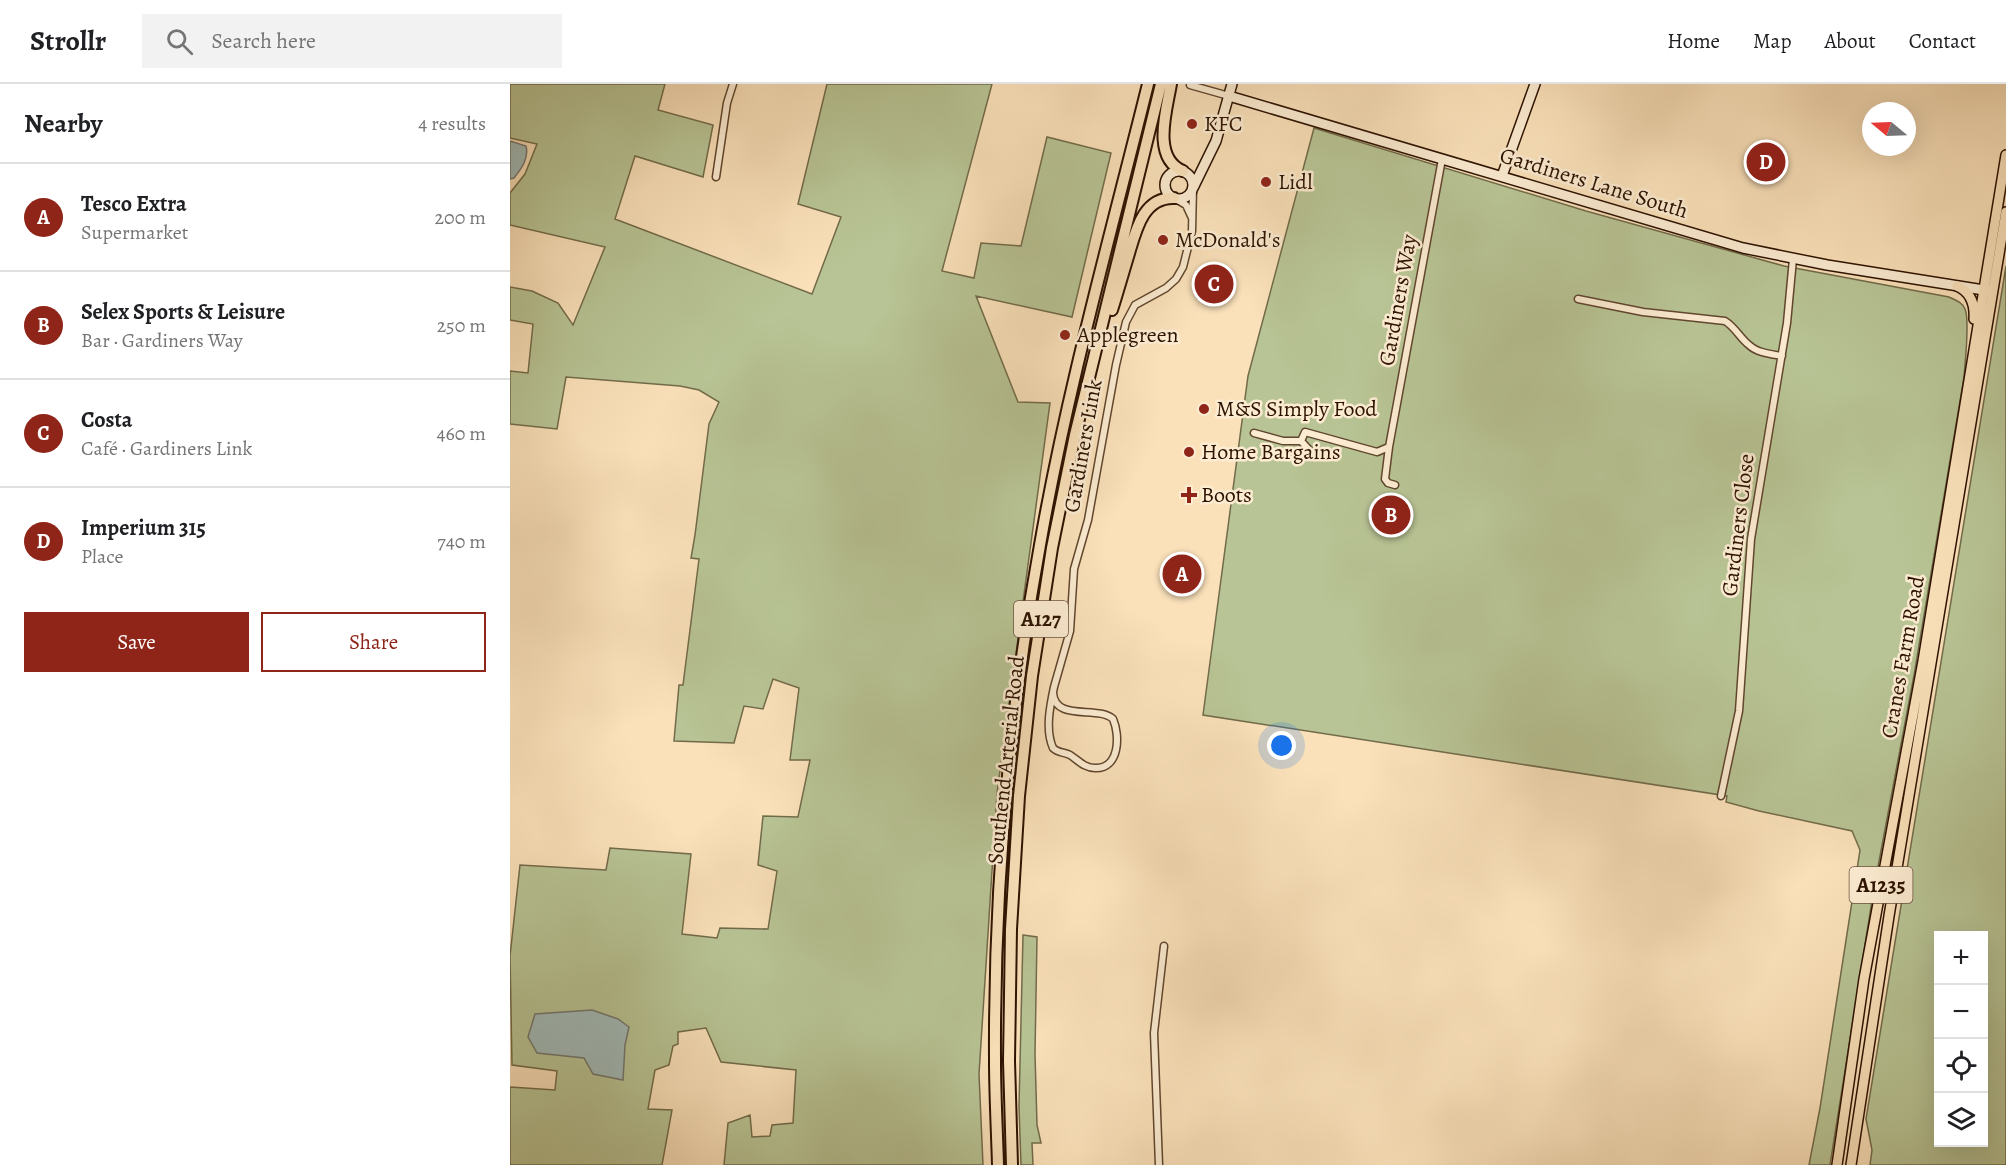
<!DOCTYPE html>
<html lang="en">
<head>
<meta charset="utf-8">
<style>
	body { margin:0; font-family:Alegreya,serif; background:#f2f2f2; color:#202124 }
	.controls { position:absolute; right:18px; bottom:18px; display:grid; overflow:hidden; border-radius:0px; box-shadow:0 6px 24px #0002 }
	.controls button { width:54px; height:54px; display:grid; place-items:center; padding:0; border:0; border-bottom:2px solid #e0e0e0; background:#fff; color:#202124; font:30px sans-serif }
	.compass { position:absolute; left:1352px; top:18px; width:54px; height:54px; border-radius:50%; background:#fff; box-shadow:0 6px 24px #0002; rotate:289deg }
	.you { position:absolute; left:772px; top:662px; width:21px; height:21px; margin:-15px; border:4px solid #fff; border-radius:50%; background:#1a73e8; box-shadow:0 0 0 9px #1a73e833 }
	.badge { display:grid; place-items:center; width:39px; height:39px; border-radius:50%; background:#8f2418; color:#fff; font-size:20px; font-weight:700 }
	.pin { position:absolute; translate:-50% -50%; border:3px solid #fff; box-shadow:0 2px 6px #0006 }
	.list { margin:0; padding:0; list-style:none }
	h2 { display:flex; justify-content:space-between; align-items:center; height:78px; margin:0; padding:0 24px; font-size:26px }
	h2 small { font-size:20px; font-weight:400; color:#757577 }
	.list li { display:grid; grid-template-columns:39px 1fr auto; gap:18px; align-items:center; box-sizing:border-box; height:108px; padding:0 24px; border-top:2px solid #e0e0e0 }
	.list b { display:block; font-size:22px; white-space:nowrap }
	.list p { margin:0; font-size:20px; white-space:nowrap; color:#757577 }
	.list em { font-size:20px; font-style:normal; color:#757577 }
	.actions { display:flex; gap:12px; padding:18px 24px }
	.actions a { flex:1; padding:14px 0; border:2px solid #8f2418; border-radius:0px; text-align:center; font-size:21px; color:#8f2418 }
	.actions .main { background:#8f2418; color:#fff }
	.icon { flex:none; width:33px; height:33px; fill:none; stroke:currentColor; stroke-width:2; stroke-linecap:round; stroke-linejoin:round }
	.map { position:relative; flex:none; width:1496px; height:1081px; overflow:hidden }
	header { display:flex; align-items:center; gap:36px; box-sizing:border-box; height:84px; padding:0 30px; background:#fff; border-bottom:2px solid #e0e0e0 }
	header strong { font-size:28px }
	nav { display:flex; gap:33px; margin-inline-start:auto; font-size:21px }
	.search { width:420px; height:54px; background:#f2f2f2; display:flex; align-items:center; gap:15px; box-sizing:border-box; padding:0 21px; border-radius:0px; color:#757577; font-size:22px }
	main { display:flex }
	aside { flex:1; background:#fff }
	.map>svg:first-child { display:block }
	.green { fill:#b8c495; stroke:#726b4a; stroke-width:1.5; fill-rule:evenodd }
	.water { fill:#a1bbb9; stroke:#73776f; stroke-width:1.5 }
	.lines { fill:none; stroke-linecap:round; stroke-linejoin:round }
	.street-casing { stroke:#60462e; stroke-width:9 }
	.secondary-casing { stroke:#2d1200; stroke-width:12 }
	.primary-casing { stroke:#2d1200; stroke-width:12 }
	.highway-casing { stroke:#2d1200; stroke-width:14 }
	.street { stroke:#fcecd2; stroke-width:6 }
	.secondary { stroke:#fcecd2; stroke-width:9 }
	.primary { stroke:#fae1ba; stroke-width:9 }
	.highway { stroke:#fae1ba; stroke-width:10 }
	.poi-dot { fill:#8f2418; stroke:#fcecd2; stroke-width:2 }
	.labels { text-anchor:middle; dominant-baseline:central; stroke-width:5; stroke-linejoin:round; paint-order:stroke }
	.shield { fill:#fcecd2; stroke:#6b533f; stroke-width:1.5 }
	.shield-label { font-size:21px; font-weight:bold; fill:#2d1200 }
	.poi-label { font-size:22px; fill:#2d1200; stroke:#fcecd2; text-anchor:start }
	.street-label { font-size:22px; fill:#2d1200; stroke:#fcecd2 }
</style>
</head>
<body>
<header>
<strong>Strollr</strong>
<div class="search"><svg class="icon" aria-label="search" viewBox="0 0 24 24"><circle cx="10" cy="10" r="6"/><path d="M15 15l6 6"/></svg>Search here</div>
<nav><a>Home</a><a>Map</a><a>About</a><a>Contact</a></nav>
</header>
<main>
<aside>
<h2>Nearby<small>4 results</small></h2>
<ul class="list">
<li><span class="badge">A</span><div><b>Tesco Extra</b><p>Supermarket</p></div><em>200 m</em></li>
<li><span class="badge">B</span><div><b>Selex Sports &amp; Leisure</b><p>Bar · Gardiners Way</p></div><em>250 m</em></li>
<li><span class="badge">C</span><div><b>Costa</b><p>Café · Gardiners Link</p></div><em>460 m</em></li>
<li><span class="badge">D</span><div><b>Imperium 315</b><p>Place</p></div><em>740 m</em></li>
</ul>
<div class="actions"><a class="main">Save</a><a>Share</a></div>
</aside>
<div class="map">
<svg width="1496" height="1081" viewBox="0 0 1496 1081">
	<rect width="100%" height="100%" fill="#fae1ba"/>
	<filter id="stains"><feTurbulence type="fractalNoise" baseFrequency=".00333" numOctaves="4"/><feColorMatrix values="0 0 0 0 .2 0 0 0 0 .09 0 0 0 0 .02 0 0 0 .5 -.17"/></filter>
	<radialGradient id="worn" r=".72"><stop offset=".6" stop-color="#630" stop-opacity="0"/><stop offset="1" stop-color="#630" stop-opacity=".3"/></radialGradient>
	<path class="green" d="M0,0H155L148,26L203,41L193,93L125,72L105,135L302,210L331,133L288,120L317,0H482L432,187L464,194L471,159L511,162L537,53L601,69L562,233L466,212L508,318L540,319L487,709L469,990L473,1081H214L218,1039L240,1031L242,1053L260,1052L262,1041L283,1039L286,986L211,978L196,944L168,948V960L163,962L159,981L145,986L138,1025L162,1026L152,1081H0V1003L45,1006L47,987L2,981L0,872L10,781L96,786L100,764L181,770L172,850L207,854L210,844L258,845L267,787L248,781L253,732L288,733L300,676H280L289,604L263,595L253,625L234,622L224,659L164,657L169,601H173L189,475L181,474L185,451L199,340L209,318L189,306L170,302L56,293L47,345L0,340V287L18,289L23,240L0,236V203L22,207L48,219L63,241L95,163L0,141V109L15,90L27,60L0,54Z
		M804,44L1076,127L1274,182L1439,213C1445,216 1452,218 1455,225C1460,236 1455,279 1454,293L1404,591L1364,804L1320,1081H1299L1310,1024L1350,766L1342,747L1249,727L1216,718L1217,712L693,631L738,292Z
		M1496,182V1081H1360L1362,1066L1356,1035ZM1428,852H1474V1058H1428Z
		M513,851L527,853L525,970L527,1041L531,1059H522L523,1081H511L509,1023Z"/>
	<path class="water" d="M0,57L16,62C19,74 12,84 4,94L0,95Z
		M82,926L108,935L119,943L115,961L113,996L83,990L74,974L27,969L18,953L25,930Z"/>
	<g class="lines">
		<g class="street-casing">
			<path id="street" d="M680,1L719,12
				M206,93L217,19L223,0
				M664,114L676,121L682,134
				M1068,215L1133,228L1215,237C1225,243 1230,254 1239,261C1247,269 1261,270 1272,272
				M744,349L773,357H791
				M879,363L875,395L878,399L885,401
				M804,371L791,357L795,348L867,368L879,363L932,75
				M543,609C545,638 588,621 603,635C610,651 610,685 585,684C574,684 568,676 560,671C554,668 548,669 543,664C535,646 540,622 544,603L560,547L564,485L578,436L606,281L616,238L625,221L656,204L666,195L673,183L682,147L683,104
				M1211,712L1229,627L1241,455L1277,239L1283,175
				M649,1081L644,949L654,862"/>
		</g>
		<g class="secondary-casing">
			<path id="secondary" d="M719,12L1233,164L1317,181L1480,207
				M655 101a14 14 0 1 1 28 0a14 14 0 1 1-28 0Z
				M992,92L1025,0
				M683,104L706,57L722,0"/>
		</g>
		<g class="primary-casing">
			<path id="primary" d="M1447,202C1461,208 1465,220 1464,235
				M1327,1081L1354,895L1413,577L1496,71
				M1341,1081L1379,832L1496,128"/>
		</g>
		<g class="highway-casing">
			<path id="highway" d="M661,0C657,25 641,74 673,87
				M602,226C607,210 612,193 617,176C625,151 631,113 664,114
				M488,1081C487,1046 485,1011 485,976C484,804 499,631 530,461C557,306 600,153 638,0
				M502,1081L499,977L501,845L509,712L522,592L542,464L565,351L651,0"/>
		</g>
		<use href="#street" class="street"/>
		<use href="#secondary" class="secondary"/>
		<use href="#primary" class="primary"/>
		<use href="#highway" class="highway"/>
	</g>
	<g class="poi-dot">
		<circle cx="682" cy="40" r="6"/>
		<circle cx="756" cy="98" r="6"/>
		<circle cx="653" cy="156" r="6"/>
		<circle cx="555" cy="251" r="6"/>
		<circle cx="694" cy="325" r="6"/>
		<circle cx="679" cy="368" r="6"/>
		<path d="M676 402h6v6h6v6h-6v6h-6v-6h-6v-6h6z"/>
	</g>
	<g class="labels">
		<g class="shield">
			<rect x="504" y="517" width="54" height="36" rx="4.5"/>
			<rect x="1339.5" y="783" width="63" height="36" rx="4.5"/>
		</g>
		<g class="shield-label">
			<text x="531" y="535">A127</text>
			<text x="1371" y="801">A1235</text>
		</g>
		<g class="poi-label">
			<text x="694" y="40">KFC</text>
			<text x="768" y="98">Lidl</text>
			<text x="665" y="156">McDonald's</text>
			<text x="567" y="251">Applegreen</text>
			<text x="706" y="325">M&amp;S Simply Food</text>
			<text x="691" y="368">Home Bargains</text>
			<text x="691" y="411">Boots</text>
		</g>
		<g class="street-label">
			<text transform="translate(1084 99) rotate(17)">Gardiners Lane South</text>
			<text transform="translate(888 216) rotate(-80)">Gardiners Way</text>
			<text transform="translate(573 362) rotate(-80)">Gardiners Link</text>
			<text transform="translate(1228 441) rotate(-83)">Gardiners Close</text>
			<text transform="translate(1393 573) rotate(-80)">Cranes Farm Road</text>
			<text transform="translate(496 676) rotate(-84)">Southend Arterial Road</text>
		</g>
	</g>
	<rect width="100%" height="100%" filter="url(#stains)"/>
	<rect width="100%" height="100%" fill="url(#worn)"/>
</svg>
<div class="controls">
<button>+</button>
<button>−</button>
<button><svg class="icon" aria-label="locate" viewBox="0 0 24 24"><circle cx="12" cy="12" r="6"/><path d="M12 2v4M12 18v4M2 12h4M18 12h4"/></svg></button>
<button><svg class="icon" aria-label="layers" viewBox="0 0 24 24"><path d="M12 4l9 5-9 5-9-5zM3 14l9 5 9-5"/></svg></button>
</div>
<svg class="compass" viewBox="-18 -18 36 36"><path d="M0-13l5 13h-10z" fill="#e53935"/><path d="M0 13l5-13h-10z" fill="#757577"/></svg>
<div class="you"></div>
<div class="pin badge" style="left:672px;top:490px">A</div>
<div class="pin badge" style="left:881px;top:431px">B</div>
<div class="pin badge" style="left:704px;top:200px">C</div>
<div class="pin badge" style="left:1256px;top:78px">D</div>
</div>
</main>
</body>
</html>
